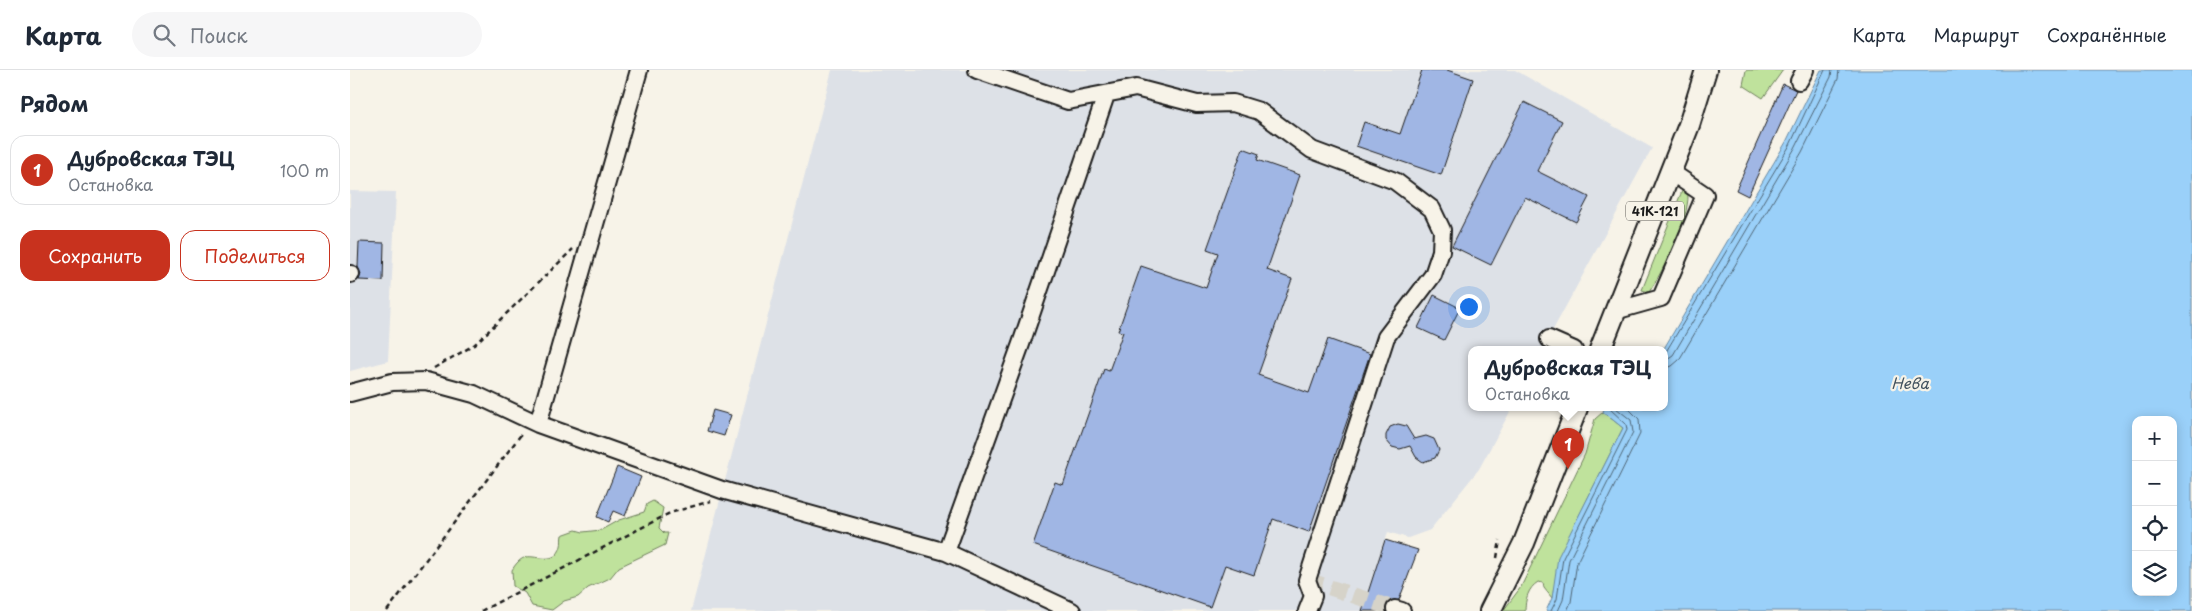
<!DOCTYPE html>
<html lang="ru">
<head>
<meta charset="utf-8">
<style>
	body { margin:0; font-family:"Playpen Sans",sans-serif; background:#f6f6f7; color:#1f2937 }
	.controls { position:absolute; right:15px; bottom:15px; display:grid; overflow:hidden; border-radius:10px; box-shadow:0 2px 12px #0003 }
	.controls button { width:45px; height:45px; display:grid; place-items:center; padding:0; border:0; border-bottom:1px solid #e0e1e3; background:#fff; color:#1f2937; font:25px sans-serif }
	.you { position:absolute; left:1118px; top:236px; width:18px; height:18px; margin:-12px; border:4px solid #fff; border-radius:50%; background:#1a73e8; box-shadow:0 0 0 8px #1a73e833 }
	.badge { display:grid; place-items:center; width:32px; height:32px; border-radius:50%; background:#c8321e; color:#fff; font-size:16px; font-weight:700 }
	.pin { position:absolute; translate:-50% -41px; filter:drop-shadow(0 1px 2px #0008) }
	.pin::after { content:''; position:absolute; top:26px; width:18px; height:15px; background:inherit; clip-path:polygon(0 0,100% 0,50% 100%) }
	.popup { position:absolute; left:1118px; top:276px; width:200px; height:65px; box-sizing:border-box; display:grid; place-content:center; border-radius:10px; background:#fff; filter:drop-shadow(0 1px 4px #0005); font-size:16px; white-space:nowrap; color:#747a83 }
	.popup b { font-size:19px; color:#1f2937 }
	.popup::after { content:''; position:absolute; left:50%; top:100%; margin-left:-10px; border:10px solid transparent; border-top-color:#fff }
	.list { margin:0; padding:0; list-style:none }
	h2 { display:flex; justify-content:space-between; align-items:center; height:65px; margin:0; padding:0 20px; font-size:21px }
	h2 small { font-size:16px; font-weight:400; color:#747a83 }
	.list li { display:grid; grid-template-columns:32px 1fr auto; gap:15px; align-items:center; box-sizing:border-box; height:70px; margin:0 10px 10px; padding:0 10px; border:1px solid #e0e1e3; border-radius:15px }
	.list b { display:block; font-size:19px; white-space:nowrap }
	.list p { margin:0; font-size:16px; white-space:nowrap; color:#747a83 }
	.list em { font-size:16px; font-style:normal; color:#747a83 }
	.actions { display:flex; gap:10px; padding:15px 20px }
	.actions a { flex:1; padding:11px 0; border:1px solid #c8321e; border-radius:15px; text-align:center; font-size:18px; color:#c8321e }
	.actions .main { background:#c8321e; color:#fff }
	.icon { flex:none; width:28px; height:28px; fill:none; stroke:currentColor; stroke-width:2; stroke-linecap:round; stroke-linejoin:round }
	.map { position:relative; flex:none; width:1842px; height:541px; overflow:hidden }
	header { display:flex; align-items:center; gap:30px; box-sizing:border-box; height:70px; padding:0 25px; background:#fff; border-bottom:1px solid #e0e1e3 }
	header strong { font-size:24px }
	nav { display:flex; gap:28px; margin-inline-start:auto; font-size:18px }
	.search { width:350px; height:45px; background:#f6f6f7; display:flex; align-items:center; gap:12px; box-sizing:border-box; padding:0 18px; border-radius:28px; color:#747a83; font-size:19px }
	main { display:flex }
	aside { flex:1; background:#fff }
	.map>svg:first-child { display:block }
	.built { fill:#dde1e7 }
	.green { fill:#bfe29c; stroke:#6e7f5c }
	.water { fill:#9ad0f9; stroke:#6888a1; fill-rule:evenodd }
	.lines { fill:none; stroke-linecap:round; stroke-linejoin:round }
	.shore { stroke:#4e6474; stroke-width:1 }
	.building { fill:#a0b6e4; stroke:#1c1c1c }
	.minor-tunnel { stroke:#d6d3c9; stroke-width:16; stroke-dasharray:16 8; stroke-linecap:butt }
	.minor-casing { stroke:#1c1c1c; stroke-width:20 }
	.major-casing { stroke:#1c1c1c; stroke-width:24 }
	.path { stroke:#1c1c1c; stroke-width:2.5; stroke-dasharray:5 4; stroke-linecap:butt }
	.minor { stroke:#f7f3e8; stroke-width:16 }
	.major { stroke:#f7f3e8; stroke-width:20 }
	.labels { text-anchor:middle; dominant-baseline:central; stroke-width:4.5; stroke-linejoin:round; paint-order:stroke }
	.shield { fill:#f7f3e8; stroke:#5e5c59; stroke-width:1 }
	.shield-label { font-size:12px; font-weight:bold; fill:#1c1c1c }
	.water-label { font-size:15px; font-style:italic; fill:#42525e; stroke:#f7f3e8 }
</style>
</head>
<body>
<header>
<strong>Карта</strong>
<div class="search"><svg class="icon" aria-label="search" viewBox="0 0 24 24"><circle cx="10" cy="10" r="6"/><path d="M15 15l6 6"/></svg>Поиск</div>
<nav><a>Карта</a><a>Маршрут</a><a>Сохранённые</a></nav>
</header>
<main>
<aside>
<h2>Рядом<small></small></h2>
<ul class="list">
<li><span class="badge">1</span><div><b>Дубровская ТЭЦ</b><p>Остановка</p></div><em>100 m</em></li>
</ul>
<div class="actions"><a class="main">Сохранить</a><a>Поделиться</a></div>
</aside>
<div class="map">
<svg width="1842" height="541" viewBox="0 0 1842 541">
	<rect width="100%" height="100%" fill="#f7f3e8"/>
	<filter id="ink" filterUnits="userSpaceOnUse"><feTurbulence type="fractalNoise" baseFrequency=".02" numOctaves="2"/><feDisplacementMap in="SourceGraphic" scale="10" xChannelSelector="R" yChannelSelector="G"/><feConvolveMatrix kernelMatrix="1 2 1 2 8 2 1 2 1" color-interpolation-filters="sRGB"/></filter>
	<g filter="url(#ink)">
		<path class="built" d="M482,0H1165L1302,78L1192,280H1122V338H1162L1129,399L1080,460L1058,468L1038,462L1012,541H341Z
			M0,121L46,122L38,291L0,301Z"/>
		<path class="green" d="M1396,0H1433L1413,28L1393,15Z
			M1332,121L1338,125C1339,148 1313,202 1299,222L1292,220Z
			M1253,342L1273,358L1229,446L1202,528L1194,518L1193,513L1188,512C1178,518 1175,530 1175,541H1153L1171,517L1235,384L1245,349Z
			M303,431L313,438L309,458L314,463H318L315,475L269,497L260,508L238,518L228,527L214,531L202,540L182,536L175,523L163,516L162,500C165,495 170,488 177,487C186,485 206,496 211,476C212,473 211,469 212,465L226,460L233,462L251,460L269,450L294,442L297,434Z"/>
		<path class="water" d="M1471,0H1842V541H1196L1202,528L1208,487L1273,358L1253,342L1254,338H1314L1313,280L1436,72ZM1786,350H1823V522H1786Z"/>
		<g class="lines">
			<path class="shore" d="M1314,285L1440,75L1475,0
				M1314,291L1323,285L1445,78L1481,7L1482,0
				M1314,299L1322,296L1329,290L1452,82L1488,9L1489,0
				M1201,541L1207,529L1213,488L1277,360L1276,354L1259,338
				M1208,541L1213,530L1219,490L1283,362L1281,350L1266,338
				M1217,541L1221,532L1227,492L1290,364L1289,349L1278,338"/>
		</g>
		<path class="building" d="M1072,0H1097L1123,9L1091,105L1006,76L1014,52L1050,64Z
			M1433,14L1446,20L1398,126L1386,120Z
			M1174,32L1212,51L1187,101L1239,127L1226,152L1175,127L1141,195L1102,176Z
			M893,78L909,84L907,90L950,105L917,200L942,209L908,305L959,323L978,269L1020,284L959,462L923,449L904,505L875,495L860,537L683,475L705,412L713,415L754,299L759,301L773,262L768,261L791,196L856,218L868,183L857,179Z
			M9,172L34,173L33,211L9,210L11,204L8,197Z
			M1084,225L1110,238L1094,270L1068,258Z
			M363,340L381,345L374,366L357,361Z
			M1048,354L1056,356L1064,369L1076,366L1084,369L1089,380L1085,388L1073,392L1066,387L1060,376L1050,379L1042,377L1036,370V365L1040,357Z
			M267,397L291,407L275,446L263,441L258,452L247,447Z
			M1035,470L1068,480L1049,530L1038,532L1035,541H1012Z"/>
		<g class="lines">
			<path class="minor-tunnel" d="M957,510L1045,539"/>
			<g class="minor-casing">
				<path id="minor" d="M627,0L718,31L786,18L847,34L883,33L909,41L962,80L1045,111L1082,139L1092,160L1091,181L1083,205L1036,267L957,510L963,526L957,541
					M1449,11L1455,0
					M0,204H1
					M1265,241L1311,228L1355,125L1321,102
					M1199,269L1224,280
					M0,323L42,312L76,311L124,324L188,354L372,420L596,482L722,541
					M188,354L289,0
					M596,482L671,274L756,25
					M1045,539L1052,541"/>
			</g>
			<g class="major-casing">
				<path id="major" d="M1250,280L1339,55L1356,0
					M1140,541L1174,473L1227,338"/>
			</g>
			<path class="path" d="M84,298L124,275L223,179
				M1147,488L1150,470
				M37,541L173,362
				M131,541L320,443L361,431"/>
			<use href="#minor" class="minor"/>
			<use href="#major" class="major"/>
		</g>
	</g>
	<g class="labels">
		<rect class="shield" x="1276" y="131.5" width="58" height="19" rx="4"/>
		<g class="shield-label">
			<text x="1305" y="141">41К-121</text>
		</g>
		<g class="water-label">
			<text x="1560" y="312">Нева</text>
		</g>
	</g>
</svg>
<div class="controls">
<button>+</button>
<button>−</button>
<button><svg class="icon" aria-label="locate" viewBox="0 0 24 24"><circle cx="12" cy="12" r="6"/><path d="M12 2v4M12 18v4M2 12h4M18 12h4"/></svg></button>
<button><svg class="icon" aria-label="layers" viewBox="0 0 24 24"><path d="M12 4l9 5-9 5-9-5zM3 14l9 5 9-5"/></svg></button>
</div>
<div class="you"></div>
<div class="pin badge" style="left:1218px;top:399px">1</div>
<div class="popup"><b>Дубровская ТЭЦ</b>Остановка</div>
</div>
</main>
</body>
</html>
